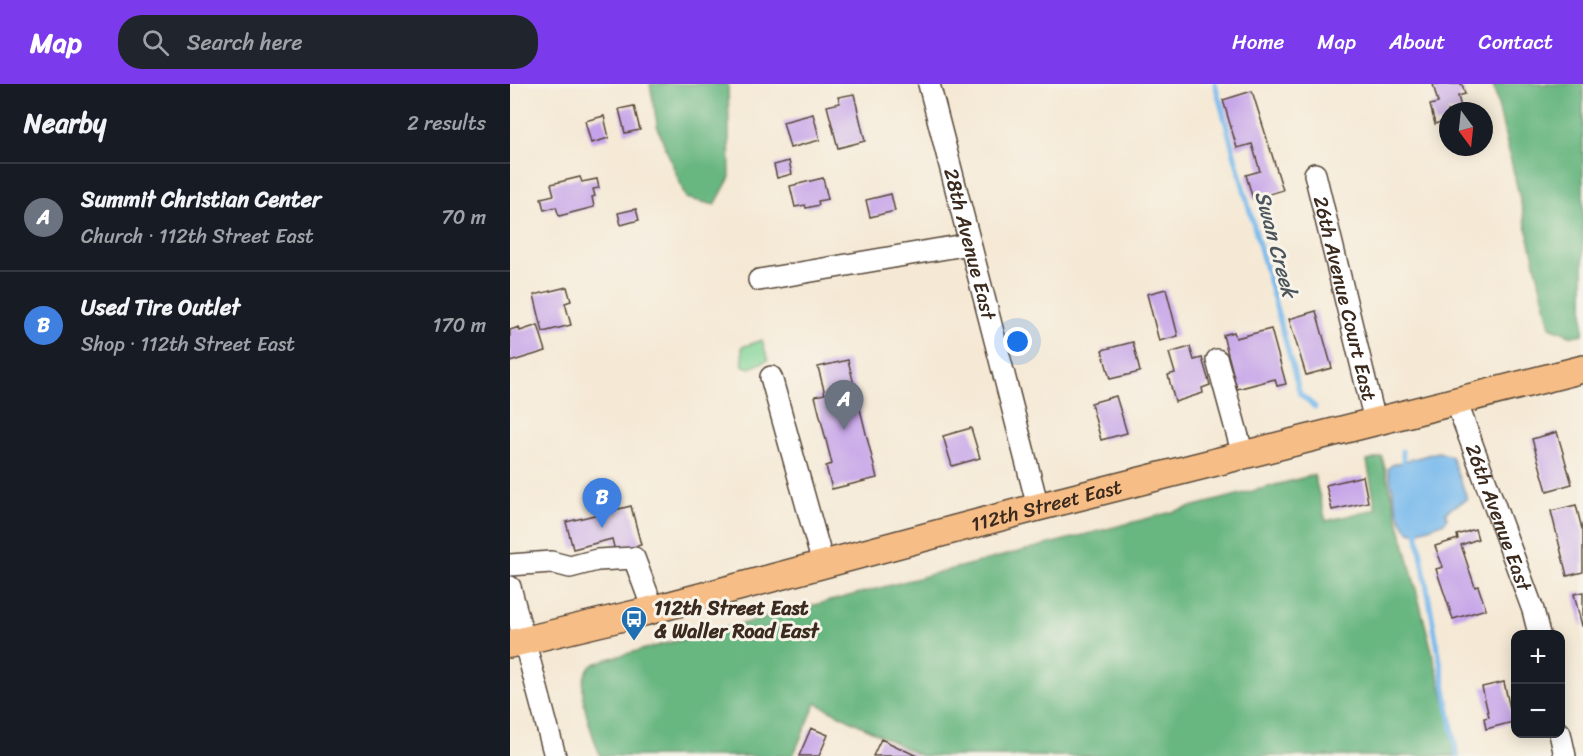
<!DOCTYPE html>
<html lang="en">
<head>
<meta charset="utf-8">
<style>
	body { margin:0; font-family:Sriracha,sans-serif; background:#20242c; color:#f1f3f6 }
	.controls { position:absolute; right:18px; bottom:18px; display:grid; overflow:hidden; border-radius:12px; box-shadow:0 3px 15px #0003 }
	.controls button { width:54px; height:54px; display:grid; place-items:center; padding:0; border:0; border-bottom:2px solid #363941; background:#171b24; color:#f1f3f6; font:30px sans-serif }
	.compass { position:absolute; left:929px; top:18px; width:54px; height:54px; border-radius:50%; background:#171b24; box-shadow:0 3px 15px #0003; rotate:165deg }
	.you { position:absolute; left:508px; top:258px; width:21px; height:21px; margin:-15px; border:4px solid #fff; border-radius:50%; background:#1a73e8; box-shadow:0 0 0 9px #1a73e833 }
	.badge { display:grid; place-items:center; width:39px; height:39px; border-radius:50%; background:#7c3aed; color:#fff; font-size:20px; font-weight:700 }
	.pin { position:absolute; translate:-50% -50px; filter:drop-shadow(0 2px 3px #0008) }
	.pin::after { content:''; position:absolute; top:32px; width:21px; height:18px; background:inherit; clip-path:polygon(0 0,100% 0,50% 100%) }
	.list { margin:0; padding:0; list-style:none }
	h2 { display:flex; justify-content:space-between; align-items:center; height:78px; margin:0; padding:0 24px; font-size:26px }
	h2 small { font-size:20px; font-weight:400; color:#9ea1a6 }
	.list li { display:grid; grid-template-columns:39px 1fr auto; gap:18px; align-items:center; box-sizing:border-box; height:108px; padding:0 24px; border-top:2px solid #363941 }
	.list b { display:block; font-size:22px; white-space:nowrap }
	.list p { margin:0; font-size:20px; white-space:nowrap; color:#9ea1a6 }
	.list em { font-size:20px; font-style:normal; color:#9ea1a6 }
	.icon { flex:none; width:33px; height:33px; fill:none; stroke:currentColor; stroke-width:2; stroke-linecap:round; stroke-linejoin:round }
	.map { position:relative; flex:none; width:1073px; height:672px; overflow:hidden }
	header { display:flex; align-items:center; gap:36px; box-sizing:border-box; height:84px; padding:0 30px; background:#7c3aed; color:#fff }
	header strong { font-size:28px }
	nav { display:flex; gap:33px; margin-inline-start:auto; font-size:21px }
	.search { width:420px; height:54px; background:#20242c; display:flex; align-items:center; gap:15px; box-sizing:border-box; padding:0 21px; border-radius:24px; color:#9ea1a6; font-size:22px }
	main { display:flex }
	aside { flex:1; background:#171b24 }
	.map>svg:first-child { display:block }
	.green { fill:#80d497; stroke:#5e7f5a; stroke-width:1.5 }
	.forest { fill:#68b680; stroke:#52704f; stroke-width:1.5 }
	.water { fill:#78baed; stroke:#5a7286; stroke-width:1.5 }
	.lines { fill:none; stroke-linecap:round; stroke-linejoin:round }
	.stream { stroke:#78baed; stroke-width:5 }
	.building { fill:#c29fe9 }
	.minor-casing { stroke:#574739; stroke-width:24 }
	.major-casing { stroke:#574739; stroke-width:30 }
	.minor { stroke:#fff; stroke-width:21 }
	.major { stroke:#f6be86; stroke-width:27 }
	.labels { text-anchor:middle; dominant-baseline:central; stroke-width:6; stroke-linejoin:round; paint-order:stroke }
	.street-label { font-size:20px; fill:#3b2a1e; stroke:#f7f3e8 }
	.poi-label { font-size:20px; font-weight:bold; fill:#3b2a1e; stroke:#f7f3e8; text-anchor:start }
	.water-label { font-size:21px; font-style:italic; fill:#4d555c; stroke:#f7f3e8 }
</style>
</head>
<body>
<header>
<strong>Map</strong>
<div class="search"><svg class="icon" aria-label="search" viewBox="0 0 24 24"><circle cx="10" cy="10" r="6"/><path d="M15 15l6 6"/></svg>Search here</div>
<nav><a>Home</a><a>Map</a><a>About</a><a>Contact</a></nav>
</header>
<main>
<aside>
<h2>Nearby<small>2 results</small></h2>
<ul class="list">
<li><span class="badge" style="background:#6b7280">A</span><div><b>Summit Christian Center</b><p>Church · 112th Street East</p></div><em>70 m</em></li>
<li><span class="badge" style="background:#3f7fe0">B</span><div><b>Used Tire Outlet</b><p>Shop · 112th Street East</p></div><em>170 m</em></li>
</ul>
</aside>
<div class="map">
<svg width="1073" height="672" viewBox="0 0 1073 672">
	<rect width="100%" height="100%" fill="#f7f3e8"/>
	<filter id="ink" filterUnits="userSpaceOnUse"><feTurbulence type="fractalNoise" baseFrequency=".0167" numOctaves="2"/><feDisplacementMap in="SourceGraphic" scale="12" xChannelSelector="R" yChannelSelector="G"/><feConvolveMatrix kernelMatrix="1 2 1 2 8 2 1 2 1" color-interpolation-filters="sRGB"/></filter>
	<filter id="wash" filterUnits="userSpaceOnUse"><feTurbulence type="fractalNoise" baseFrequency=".008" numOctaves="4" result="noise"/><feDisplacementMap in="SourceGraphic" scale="24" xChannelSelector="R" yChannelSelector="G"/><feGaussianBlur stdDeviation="1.35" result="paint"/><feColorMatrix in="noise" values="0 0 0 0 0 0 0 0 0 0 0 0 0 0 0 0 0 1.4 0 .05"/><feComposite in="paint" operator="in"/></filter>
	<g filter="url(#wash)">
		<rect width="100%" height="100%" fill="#f5e9d5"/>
		<path class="green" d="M252,256L258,276L240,284L233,282L232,263Z"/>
		<path class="forest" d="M140,0H218L220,93L205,121L176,114L148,45Z
			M983,0H1073V250L1062,252L1040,243Z
			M872,373L949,672H411L306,619L283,672H90C83,650 61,600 81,582C89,576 103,574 112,571L804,391L816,437L866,425L857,377Z"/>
		<path class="water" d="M928,368L941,372L957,414C952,420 942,422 936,428L937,434L935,438C926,441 914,447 903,448C888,448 882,398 878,385L882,381Z"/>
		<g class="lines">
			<path class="stream" d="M705,0L790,310L805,323
				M892,367L895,383
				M906,442L947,672"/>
		</g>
		<g id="blocks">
			<path class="building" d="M923,0H952L955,10L948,12L952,27H938V61L931,38L925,40L920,21L928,19Z
				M742,7L773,106L743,115L736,91L750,87L742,60L727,64L713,16Z
				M344,10L355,57L328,64L317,22L330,19L328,13Z
				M124,22L130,46L115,49L109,25Z
				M303,30L310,56L280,64L273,38Z
				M94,32L99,54L81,59L75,37Z
				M279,77L282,90L267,94L264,81Z
				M70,93L72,98L87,95L89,104L83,105L85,112L82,113L84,123L49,132L46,123L34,126L31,114L44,111L41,100Z
				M313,94L318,115L308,117L309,121L296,124L295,121L285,123L280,102Z
				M381,110L385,127L360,133L356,116Z
				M126,125L129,136L111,141L108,129Z
				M57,203L61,217L55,219L61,241L33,248L24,211Z
				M656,205L668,252L649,257L637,210Z
				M806,227L822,284L796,291L779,235Z
				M28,241L36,267L0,278V246L9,243L10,247Z
				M761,245L776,300L767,302L765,295L727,305L713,251L724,248L726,254Z
				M623,258L630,288L600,295L592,266Z
				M680,263L684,276L692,274L700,301L692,304L693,309L665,318L658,291L665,289L659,269Z
				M338,276L367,394L322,405L316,382L322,380L305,312L315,310L308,283Z
				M606,312L617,349L591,356L581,319Z
				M461,344L470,374L442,382L433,352Z
				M1047,348L1062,400L1037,407L1022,355Z
				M853,392L858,418L822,426L816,401Z
				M1066,421L1073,449V488L1057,492L1041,427Z
				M121,422L131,461L105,467L102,455L63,465L56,438Z
				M965,445L968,455L951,461L965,503L968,502L976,525L943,535L926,485L933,483L925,462L948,455L947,451Z
				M1073,508V542H1072L1064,510Z
				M994,598L1003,638L976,645L974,634L979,633L972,603Z
				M301,644L318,651L309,672H289Z
				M371,655L407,672H363Z"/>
		</g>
	</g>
	<g filter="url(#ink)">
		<use href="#blocks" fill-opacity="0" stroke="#574739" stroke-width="1.5"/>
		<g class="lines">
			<g class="minor-casing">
				<g id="minor">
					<path id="s1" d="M419,0L528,423"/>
					<path id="s2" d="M805,90L865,337"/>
					<path d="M249,196L460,160"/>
					<path d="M707,276L733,371"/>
					<path d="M261,293L313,480"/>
					<path id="s3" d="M946,317L1023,526L1029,550"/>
					<path d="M0,481L41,478L60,483L87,476L124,474L143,525"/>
					<path d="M0,503L45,672"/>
					<path d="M1050,649L1055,672"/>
				</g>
			</g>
			<g class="major-casing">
				<g id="major">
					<path id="s4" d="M0,560L134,528L528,423L1073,285"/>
				</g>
			</g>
			<use href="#minor" class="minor"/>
			<use href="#major" class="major"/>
		</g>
	</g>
	<defs>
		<g id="bus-pin" transform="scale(1.35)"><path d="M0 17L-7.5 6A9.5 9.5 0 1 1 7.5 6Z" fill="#1f6fb2" stroke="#f7f3e8"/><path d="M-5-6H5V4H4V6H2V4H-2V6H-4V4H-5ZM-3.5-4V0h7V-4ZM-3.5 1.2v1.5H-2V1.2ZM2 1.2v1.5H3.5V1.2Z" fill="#fff"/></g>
	</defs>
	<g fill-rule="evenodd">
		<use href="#bus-pin" x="124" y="535"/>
	</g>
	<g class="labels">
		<g class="street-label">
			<text stroke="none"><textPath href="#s1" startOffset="165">28th Avenue East</textPath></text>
			<text stroke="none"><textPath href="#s2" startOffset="128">26th Avenue Court East</textPath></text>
			<text stroke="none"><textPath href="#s4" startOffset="554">112th Street East</textPath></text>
			<text stroke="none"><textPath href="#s3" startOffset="124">26th Avenue East</textPath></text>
		</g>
		<g class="poi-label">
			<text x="144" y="524">112th Street East<tspan x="144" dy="23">&amp; Waller Road East</tspan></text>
		</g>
		<g class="water-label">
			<text transform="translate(766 160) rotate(75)">Swan Creek</text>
		</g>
	</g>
</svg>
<div class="controls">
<button>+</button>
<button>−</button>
</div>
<svg class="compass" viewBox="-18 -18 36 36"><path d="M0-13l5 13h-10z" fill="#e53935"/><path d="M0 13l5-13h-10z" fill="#9ea1a6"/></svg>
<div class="you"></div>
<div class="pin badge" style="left:334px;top:346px;background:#6b7280">A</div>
<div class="pin badge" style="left:92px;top:444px;background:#3f7fe0">B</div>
</div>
</main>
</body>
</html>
